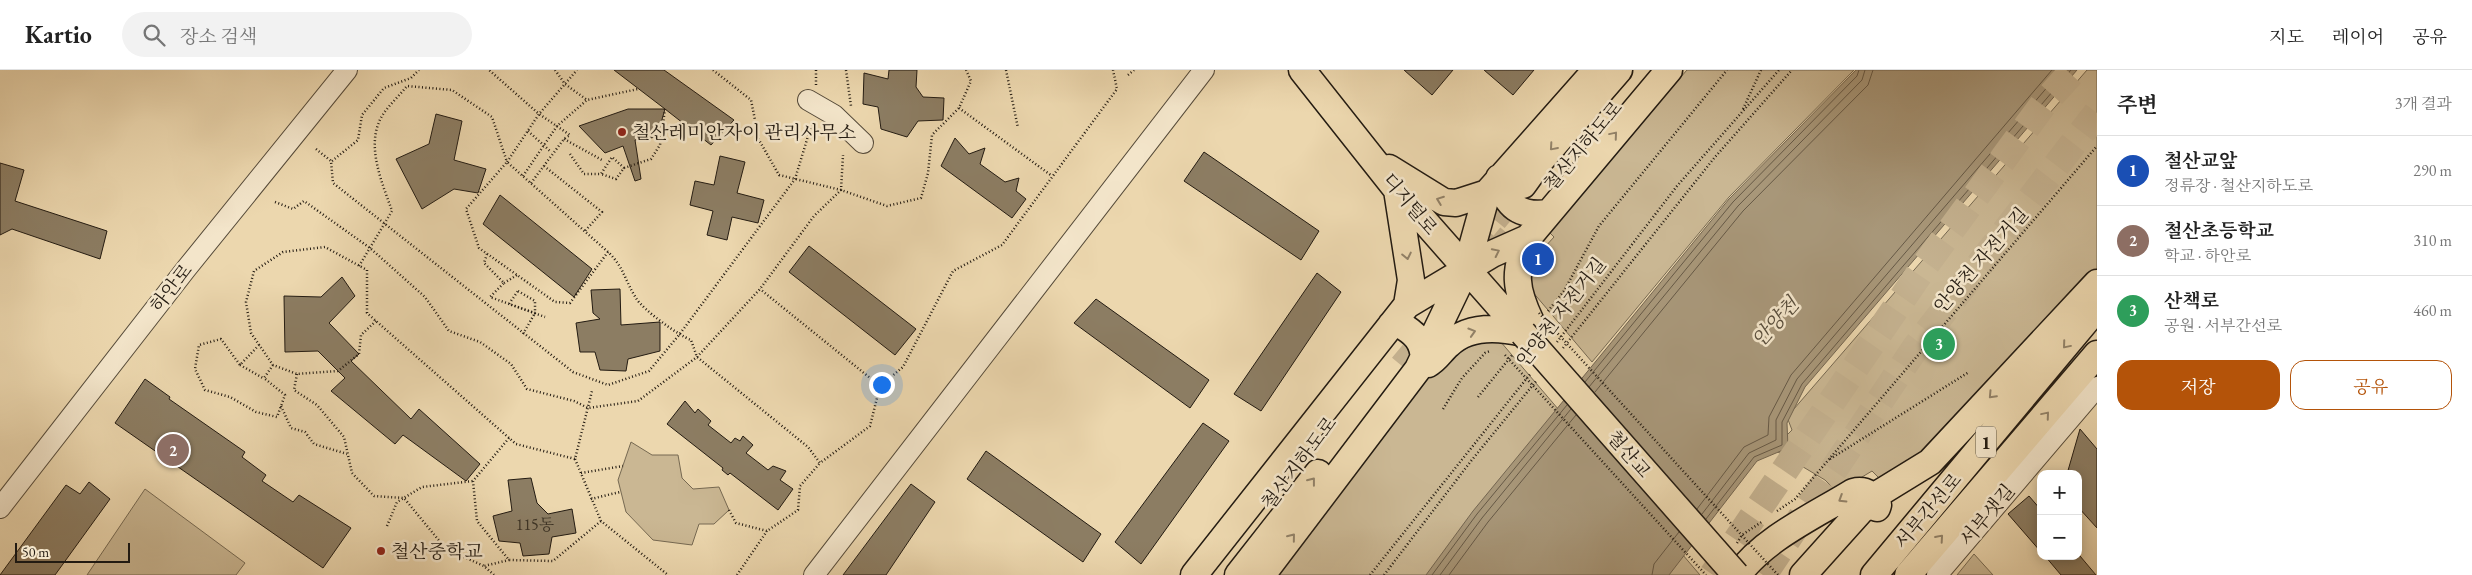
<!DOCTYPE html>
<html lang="ko">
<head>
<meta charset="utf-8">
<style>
	body { margin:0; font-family:"EB Garamond","Noto Serif KR",serif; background:#f2f2f2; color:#222 }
	.controls { position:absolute; right:15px; bottom:15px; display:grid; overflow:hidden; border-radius:10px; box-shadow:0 2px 12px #0003 }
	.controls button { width:45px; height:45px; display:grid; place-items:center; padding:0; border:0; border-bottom:1px solid #e0e0e0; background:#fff; color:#222; font:25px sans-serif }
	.scale { position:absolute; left:15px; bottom:12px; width:115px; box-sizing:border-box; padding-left:5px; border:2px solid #231b12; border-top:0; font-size:14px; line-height:18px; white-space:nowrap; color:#231b12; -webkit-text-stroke:4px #f3e5ca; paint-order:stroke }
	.you { position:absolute; left:881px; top:314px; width:18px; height:18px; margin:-12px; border:4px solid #fff; border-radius:50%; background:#1a73e8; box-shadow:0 0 0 8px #1a73e833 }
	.badge { display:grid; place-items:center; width:32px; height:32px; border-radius:50%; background:#b45309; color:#fff; font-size:16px; font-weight:700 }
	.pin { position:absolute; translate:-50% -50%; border:2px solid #fff; box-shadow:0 1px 5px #0006 }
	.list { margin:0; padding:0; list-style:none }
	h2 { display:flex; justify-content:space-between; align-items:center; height:65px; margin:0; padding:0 20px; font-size:21px }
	h2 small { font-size:16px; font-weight:400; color:#767676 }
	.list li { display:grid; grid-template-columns:32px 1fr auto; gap:15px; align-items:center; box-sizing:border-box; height:70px; padding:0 20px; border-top:1px solid #e0e0e0 }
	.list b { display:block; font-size:19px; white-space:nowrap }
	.list p { margin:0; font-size:16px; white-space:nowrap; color:#767676 }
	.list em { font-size:16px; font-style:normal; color:#767676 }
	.actions { display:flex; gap:10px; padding:15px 20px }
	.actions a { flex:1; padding:11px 0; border:1px solid #b45309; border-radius:15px; text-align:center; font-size:18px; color:#b45309 }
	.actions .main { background:#b45309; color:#fff }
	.icon { flex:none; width:28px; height:28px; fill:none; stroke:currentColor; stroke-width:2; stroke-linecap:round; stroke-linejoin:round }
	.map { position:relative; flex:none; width:2097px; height:505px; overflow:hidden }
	header { display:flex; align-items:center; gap:30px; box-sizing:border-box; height:70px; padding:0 25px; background:#fff; border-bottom:1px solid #e0e0e0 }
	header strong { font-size:24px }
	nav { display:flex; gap:28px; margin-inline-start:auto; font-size:18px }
	.search { width:350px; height:45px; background:#f2f2f2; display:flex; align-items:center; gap:12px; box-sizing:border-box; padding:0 18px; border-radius:28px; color:#767676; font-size:19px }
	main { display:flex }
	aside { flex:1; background:#fff }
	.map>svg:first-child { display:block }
	.green { fill:#cab793; stroke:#766952 }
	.water { fill:#a89779; stroke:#736550 }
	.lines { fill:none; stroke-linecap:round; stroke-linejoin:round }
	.shore { stroke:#665946; stroke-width:1 }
	.building { fill:#8c7d63; stroke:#231b12 }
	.major-tunnel { stroke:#c4b18f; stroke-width:26; stroke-dasharray:26 13; stroke-linecap:butt }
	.highway-tunnel { stroke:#c4b18f; stroke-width:28; stroke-dasharray:28 14; stroke-linecap:butt }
	.minor-casing { stroke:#554a39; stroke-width:22 }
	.major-casing { stroke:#231b12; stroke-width:29 }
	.path { stroke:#231b12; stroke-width:2.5; stroke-dasharray:1 2.5; stroke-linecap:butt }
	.minor { stroke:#f3e5ca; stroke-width:20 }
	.major { stroke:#ecd7ae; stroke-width:26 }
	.major-bridge-casing { stroke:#231b12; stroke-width:29; stroke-linecap:butt }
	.path-bridge { stroke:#231b12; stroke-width:2.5; stroke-dasharray:1 2.5; stroke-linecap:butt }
	.major-bridge { stroke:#ecd7ae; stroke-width:26 }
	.oneway { stroke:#928268 }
	.poi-dot { fill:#8f2418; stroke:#f3e5ca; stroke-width:2 }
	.labels { text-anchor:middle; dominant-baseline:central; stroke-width:5; stroke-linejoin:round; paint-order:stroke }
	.number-label { font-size:16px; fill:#3d3426 }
	.shield { fill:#f3e5ca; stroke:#615849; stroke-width:1 }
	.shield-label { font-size:18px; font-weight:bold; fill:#231b12 }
	.poi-label { font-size:19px; fill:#231b12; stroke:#f3e5ca; text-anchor:start }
	.street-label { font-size:19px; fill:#231b12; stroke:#f3e5ca }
	.water-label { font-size:20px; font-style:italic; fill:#584d3b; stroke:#f3e5ca }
</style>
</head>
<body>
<header>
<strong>Kartio</strong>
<div class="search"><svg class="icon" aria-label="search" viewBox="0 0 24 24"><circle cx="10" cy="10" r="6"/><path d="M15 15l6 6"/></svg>장소 검색</div>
<nav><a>지도</a><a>레이어</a><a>공유</a></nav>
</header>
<main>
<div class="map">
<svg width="2097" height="505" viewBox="0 0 2097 505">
	<rect width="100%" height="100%" fill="#ecd7ae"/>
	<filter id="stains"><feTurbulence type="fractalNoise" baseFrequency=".004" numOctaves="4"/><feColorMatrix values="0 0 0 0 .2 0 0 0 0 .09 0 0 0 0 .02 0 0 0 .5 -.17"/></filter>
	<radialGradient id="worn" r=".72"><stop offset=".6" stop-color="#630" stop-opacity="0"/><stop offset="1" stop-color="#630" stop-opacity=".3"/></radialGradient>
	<path class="green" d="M1687,0H1854L1729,127L1592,292L1531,220L1533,190L1554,167L1547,160Z
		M2087,0H2097V201L1919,387L1879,408L1872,401L1837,422L1825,410L1773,379L1792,360L1787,347Z
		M1494,264L1700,505H1265L1436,294Z
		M631,372L652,385H678L682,408L693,419L719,417L729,440L714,454H699L692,475L653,470L626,442L618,410Z
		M145,419L245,493L236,505H87Z
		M1974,484L1993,505H1957Z"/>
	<path class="water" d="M1856,0H2077L1805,317L1787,353L1788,378L1757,391L1669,505H1426L1473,441L1729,129Z"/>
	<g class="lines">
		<path class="shore" d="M1585,312L1733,132L1857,6L1859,0
			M1589,317L1738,136L1862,10L1865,0
			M1595,322L1743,141L1868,15L1873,0
			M1697,439L1744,377L1768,365L1769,347L1791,305L2052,0
			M1702,444L1749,383L1776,370V350L1797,309L2062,0
			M1706,449L1754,387L1782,375V352L1802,314L2071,0
			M1432,505L1477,444L1567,335
			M1440,505L1482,448L1571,339
			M1449,505L1488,452L1576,345
			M1652,505L1654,494L1679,462"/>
	</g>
	<path class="building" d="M614,0H664L734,50L711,75L665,39L657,67L635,70L641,109L635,111L623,76L605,83L579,56L628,39H665Z
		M889,0H917L916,17L923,27L944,28L943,50L918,51L907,67L881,59L878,37L863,34L864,3L888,9Z
		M1404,0H1453L1432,25Z
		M1484,0H1534L1513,25Z
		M436,44L462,51L454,90L486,99L478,123L454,119L422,139L396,89L429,74Z
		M955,68L969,84L985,78L980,94L1005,112L1019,108L1016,121L1026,129L1012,148L941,96Z
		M1204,82L1319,161L1301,190L1184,111Z
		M720,86L745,92L737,123L764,130L758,153L732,147L727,170L707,165L713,141L690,135L695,111L714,115Z
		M0,93L24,100L15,131L107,161L100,189L12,159L0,165Z
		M500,125L592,199L574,227L483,154Z
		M809,176L916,259L895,285L789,202Z
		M1317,203L1341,222L1261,341L1234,324Z
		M342,207L355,226L329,253L359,284L351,291L411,349L419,339L480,394L466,411L403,365L395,374L331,321L345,308L318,281L285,282L284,226L321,227Z
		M620,219L621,255L660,252V281L628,289L626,301L600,300L595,282H580L576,253L600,249L593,243L591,220Z
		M1096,229L1209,310L1190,338L1074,253Z
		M145,309L170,327L169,329L245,382L242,387L266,405L262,411L293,432L299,425L351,458L323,498L115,353Z
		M685,331L695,343L698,339L711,351L708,355L731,373L735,368L740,371L743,366L753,375L746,383L768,400L773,396L786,401L780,410L793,419L778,440L730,403L728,405L722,400L723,398L667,354Z
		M1203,353L1229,371L1141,494L1115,472Z
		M2080,359L2097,379V458L2078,437V404H2067Z
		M986,381L1101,464L1083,492L967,409Z
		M531,408L537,433L548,444L572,439L576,463L552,467L549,484L523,486L520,473L499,471L493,446L512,441L508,410Z
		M89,412L110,429L55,505H0L66,415L80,424Z
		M911,414L935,432L886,505H843Z
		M2029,426L2041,440V482L2008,444Z
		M2045,486H2080L2096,505H2061Z"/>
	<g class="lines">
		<path class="major-tunnel" d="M1470,180L1523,115
			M1494,186L1540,129
			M1402,296L1432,260"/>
		<path class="highway-tunnel" d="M1713,505L1926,194L2045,32L2074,0
			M1763,505L1916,277L2097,43"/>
		<g class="minor-casing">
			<path id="minor" d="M808,30L834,45L863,73
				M0,438L186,199L347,0
				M814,505L1204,0
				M1937,505L2097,317"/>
		</g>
		<g class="major-casing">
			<path id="major" d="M1302,0L1397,120L1523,263
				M1389,98L1444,132L1456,133L1487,123
				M1499,108C1506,137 1520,147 1549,143
				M1523,115L1541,90L1619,0
				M1397,120L1411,210L1407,235
				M1531,252C1515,219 1513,201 1528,168L1669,0
				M1391,255L1399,254C1415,263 1423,271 1424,289
				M1428,294C1436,290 1441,281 1448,275C1468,255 1498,257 1523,263
				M1194,505L1407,235L1492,184L1528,168
				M1238,505L1318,403
				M1262,505L1418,299L1466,199L1487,123L1596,0
				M1738,505C1763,469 1816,445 1853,422C1865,419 1872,424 1878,435L1877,438
				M1803,505L1873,427L1930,392L2097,213
				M1874,505L2097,238
				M1908,505L2097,284"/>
		</g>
		<path class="path" d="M555,0L565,14L587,30
			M713,0L751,30L759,70L779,105L841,120L887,136L921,128L928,103L932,65L959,38L971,11L966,0
			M816,0V15
			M846,0L851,36
			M1006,0L1018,58
			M1128,5L1134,0
			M959,38L1052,106
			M1743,39L1761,0
			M528,61L550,81
			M564,69L602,90
			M316,79L331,91L333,113L573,302L608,315L649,301L679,265L795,109L812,53
			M570,84L584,104H601L612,87L624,98L616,109L601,104
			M332,91L358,70L362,45L384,18L411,8L419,0
			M544,96L602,142L585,161
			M624,98L651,89L660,75L665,39
			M523,106L557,56L587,30L638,19
			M531,113L564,69L570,65L539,44L577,0
			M275,132L293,139L304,131L370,178L425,227L449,261L480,272L511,294L527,319L574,331L588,338L638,331L697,287L760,219L814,146L841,120L843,85
			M608,182L570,233L555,232L479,178L466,139L507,92L608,182C624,197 625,211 636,228C643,240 678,265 691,270L697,287L808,377L820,393L870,356L880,316L760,219
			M487,184L484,193L504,213L490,227L545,247
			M359,196L392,141C382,112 365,75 382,46C388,36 399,26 407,16L452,20L492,47L507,92L539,44L489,0
			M504,213L517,205
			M518,221L535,231V243L509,234Z
			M1548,241L1564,221L1599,156L1727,0
			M376,251L361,265L359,284L338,301L297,304L273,295L251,263L246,232L254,201L283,182L325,177L367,200V243L376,251L509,368L516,374L575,389L592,321
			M523,264L535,243
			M1557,272L1677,116L1779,0
			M259,275L240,295L221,269L199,275L195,299L205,320L230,327L256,342L277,347L285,325L264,308L273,295
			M1563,278L1715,87L1792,0
			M240,295L263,308
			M297,304L294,320L317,335L344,367L352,403L374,426L404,428L446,479L484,496
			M880,316L903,297L953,201L1002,175L1117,19L1113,0
			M1478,327L1513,284
			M281,336L291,358L305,362L314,374L347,384
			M1443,339L1462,308L1485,283L1490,281
			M509,368L473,411L477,451L509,490L553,491L601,451
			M575,389L601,451L668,505
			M1830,389L1969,302
			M581,403L623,396
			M591,429L620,422
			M729,440L736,453L767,461L798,440L800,416L820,393
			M1777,441L1795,429L2097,76
			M387,456L397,432L422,417L473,411
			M1737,473L1742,465L1763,451
			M494,505L484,496L509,490
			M737,505L767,461
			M1370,505L1531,303
			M1384,505L1471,391L1537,310"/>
		<use href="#minor" class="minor"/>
		<use href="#major" class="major"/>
		<g class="major-bridge-casing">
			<path id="major-bridge" d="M1523,263L1736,505"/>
		</g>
		<path class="path-bridge" d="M1539,243L1778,505
			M1505,285L1706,505"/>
		<use href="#major-bridge" class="major-bridge"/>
	</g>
	<defs><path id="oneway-chevron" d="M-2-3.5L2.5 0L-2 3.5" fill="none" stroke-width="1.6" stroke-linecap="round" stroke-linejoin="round" transform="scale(1.25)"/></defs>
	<g class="oneway">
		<use href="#oneway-chevron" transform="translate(1614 65) rotate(-50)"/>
		<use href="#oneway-chevron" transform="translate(1553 77) rotate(131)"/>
		<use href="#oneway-chevron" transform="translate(1440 130) rotate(-159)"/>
		<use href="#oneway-chevron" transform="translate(1496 182) rotate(-26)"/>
		<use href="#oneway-chevron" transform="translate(1407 186) rotate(78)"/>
		<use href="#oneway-chevron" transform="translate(1472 262) rotate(-17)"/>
		<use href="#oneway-chevron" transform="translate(2066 275) rotate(130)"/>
		<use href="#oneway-chevron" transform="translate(1992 325) rotate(133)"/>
		<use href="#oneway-chevron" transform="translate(2046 345) rotate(-50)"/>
		<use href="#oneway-chevron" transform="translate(1312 411) rotate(-52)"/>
		<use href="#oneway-chevron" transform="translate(1842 429) rotate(148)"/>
		<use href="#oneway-chevron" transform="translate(1292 467) rotate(-51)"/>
		<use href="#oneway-chevron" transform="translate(1940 468) rotate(-49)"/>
	</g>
	<g class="poi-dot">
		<circle cx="622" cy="62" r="5"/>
		<circle cx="381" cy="481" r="5"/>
	</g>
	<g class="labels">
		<g class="number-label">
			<text x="535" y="454">115동</text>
		</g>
		<rect class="shield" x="1976" y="356.5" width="20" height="31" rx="4"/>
		<g class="shield-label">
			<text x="1986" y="372">1</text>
		</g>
		<g class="poi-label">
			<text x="632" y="62">철산레미안자이 관리사무소</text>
			<text x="391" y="481">철산중학교</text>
		</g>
		<g class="street-label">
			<text transform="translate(1583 76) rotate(-50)">철산지하도로</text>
			<text transform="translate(1410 134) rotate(50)">디지털로</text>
			<text transform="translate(1981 190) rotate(-49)">안양천 자전거길</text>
			<text transform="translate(171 218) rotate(-52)">하안로</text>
			<text transform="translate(1561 242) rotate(-52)">안양천 자전거길</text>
			<text transform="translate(1629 384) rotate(49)">철산교</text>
			<text transform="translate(1299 393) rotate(-53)">철산지하도로</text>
			<text transform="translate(1928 441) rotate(-50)">서부간선로</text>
			<text transform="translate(1987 445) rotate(-50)">서부샛길</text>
		</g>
		<g class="water-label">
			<text transform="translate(1775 252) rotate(-48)">안양천</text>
		</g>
	</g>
	<rect width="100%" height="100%" filter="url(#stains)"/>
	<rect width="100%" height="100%" fill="url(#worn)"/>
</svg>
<div class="controls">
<button>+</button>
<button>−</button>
</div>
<div class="scale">50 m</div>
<div class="you"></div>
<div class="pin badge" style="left:1538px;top:189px;background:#1a4fb4">1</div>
<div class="pin badge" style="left:173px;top:380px;background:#8d6e63">2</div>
<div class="pin badge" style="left:1939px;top:274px;background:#2e9e5b">3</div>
</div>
<aside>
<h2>주변<small>3개 결과</small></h2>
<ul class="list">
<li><span class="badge" style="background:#1a4fb4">1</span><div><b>철산교앞</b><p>정류장 · 철산지하도로</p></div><em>290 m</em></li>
<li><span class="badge" style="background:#8d6e63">2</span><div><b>철산초등학교</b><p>학교 · 하안로</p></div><em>310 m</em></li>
<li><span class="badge" style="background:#2e9e5b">3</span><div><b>산책로</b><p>공원 · 서부간선로</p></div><em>460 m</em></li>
</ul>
<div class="actions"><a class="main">저장</a><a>공유</a></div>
</aside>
</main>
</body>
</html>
